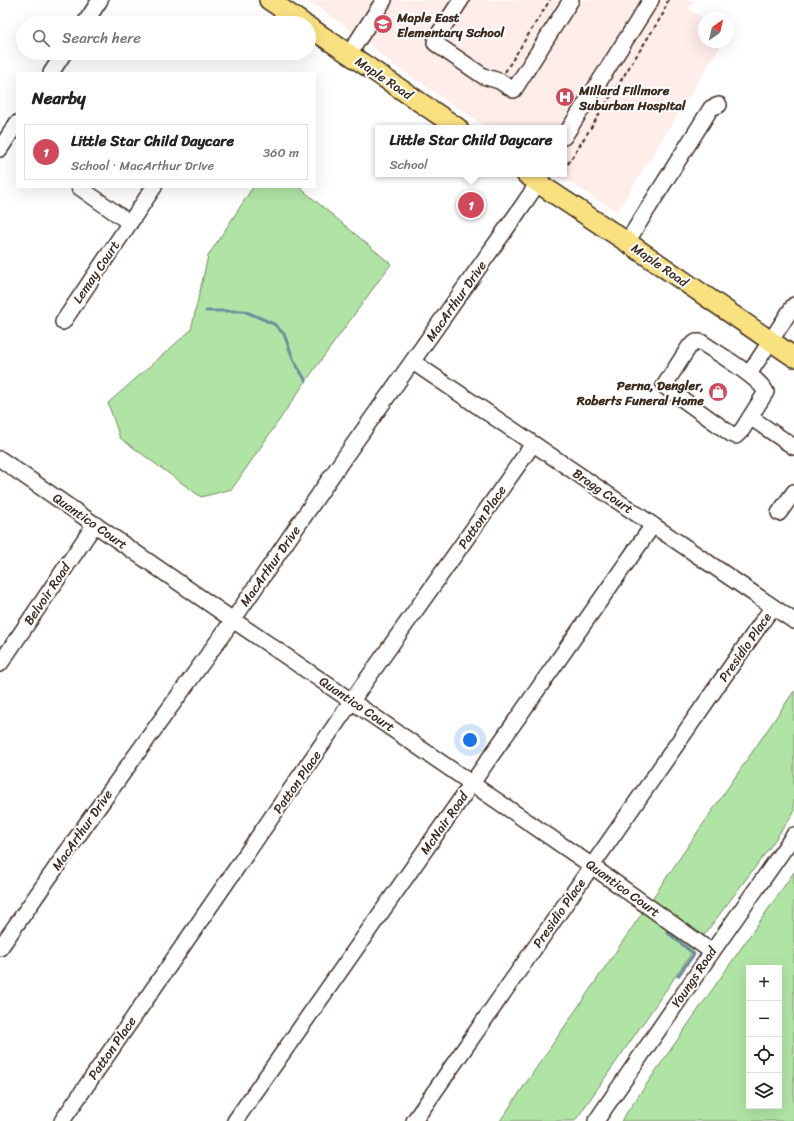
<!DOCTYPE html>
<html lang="en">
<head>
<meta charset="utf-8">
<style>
	body { margin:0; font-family:Sriracha,sans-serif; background:#f2f2f2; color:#222 }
	.controls { position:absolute; right:12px; bottom:12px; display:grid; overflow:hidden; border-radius:0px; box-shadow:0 4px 16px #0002 }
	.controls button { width:36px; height:36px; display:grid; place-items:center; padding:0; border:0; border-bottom:1px solid #e0e0e0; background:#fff; color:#222; font:20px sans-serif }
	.compass { position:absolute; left:698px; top:12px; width:36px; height:36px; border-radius:50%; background:#fff; box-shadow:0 4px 16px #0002; rotate:34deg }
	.you { position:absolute; left:470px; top:740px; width:14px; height:14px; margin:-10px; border:3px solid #fff; border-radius:50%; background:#1a73e8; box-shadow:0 0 0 6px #1a73e833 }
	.badge { display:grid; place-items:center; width:26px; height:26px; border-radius:50%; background:#d1495b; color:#fff; font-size:13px; font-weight:700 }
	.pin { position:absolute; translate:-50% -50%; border:2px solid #fff; box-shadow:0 1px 4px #0006 }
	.popup { position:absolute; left:375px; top:125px; width:192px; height:52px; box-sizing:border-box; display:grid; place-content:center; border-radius:0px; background:#fff; filter:drop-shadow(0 1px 3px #0005); font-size:13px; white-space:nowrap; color:#767676 }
	.popup b { font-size:15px; color:#222 }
	.popup::after { content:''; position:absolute; left:50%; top:100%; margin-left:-8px; border:8px solid transparent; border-top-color:#fff }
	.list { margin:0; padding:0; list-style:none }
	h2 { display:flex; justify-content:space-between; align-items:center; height:52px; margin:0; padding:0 16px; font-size:17px }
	h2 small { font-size:13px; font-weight:400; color:#767676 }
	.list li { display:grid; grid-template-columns:26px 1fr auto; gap:12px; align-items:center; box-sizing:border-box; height:56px; margin:0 8px 8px; padding:0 8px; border:1px solid #e0e0e0; border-radius:0px }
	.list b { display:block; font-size:15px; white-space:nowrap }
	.list p { margin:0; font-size:13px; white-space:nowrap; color:#767676 }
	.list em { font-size:13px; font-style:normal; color:#767676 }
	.icon { flex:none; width:22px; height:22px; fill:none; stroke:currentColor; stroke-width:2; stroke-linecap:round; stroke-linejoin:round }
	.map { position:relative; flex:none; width:794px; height:1121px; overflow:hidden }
	.search { position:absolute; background:#fff; box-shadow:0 4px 16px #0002; left:16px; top:16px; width:300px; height:44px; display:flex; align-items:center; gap:10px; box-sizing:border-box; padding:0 14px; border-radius:22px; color:#767676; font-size:15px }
	.panel { position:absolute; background:#fff; box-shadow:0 4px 16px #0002; left:16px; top:72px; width:300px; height:116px; border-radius:0px }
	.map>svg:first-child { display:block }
	.built { fill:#ffedea }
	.green { fill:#b0e4a5; stroke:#768762; fill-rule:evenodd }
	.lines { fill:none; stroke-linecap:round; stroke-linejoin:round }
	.stream { stroke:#6d8c9c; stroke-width:3 }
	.minor-casing { stroke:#3b2a1e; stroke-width:18 }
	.major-casing { stroke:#3b2a1e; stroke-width:22 }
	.path { stroke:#3b2a1e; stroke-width:2; stroke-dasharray:4 3; stroke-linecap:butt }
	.minor { stroke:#fff; stroke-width:15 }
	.major { stroke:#fae180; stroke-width:19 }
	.labels { text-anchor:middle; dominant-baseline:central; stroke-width:4; stroke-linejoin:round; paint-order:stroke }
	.poi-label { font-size:13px; font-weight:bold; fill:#3b2a1e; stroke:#fff; text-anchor:start }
	.street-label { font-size:13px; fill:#3b2a1e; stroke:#fff }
</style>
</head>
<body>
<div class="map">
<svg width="794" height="1121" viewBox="0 0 794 1121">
	<rect width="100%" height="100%" fill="#fff"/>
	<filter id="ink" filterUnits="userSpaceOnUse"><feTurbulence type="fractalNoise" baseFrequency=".025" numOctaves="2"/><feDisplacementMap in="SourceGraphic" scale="8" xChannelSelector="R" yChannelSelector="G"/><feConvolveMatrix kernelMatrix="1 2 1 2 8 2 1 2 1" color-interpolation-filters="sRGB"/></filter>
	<g filter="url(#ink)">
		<path class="built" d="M307,0H695L689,9L704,19V42H723L617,212L556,174H564V128H488L395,66L360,36Z"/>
		<path class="green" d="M253,187H299L391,264L306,381L232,489L201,497L120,438L108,403L191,330L208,256Z
			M794,691V812L768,850L707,931L575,1121H500Z
			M794,872V1121H621ZM749,968H779V1106H749Z"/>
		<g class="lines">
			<path class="stream" d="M206,311H244L274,324L284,334L294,361L306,381
				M667,932L694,954L678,976"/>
			<g class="minor-casing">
				<path id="minor" d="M461,0L436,38L435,43L439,46L483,76L499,81L514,90L571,0
					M85,23L100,0
					M349,54L384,0
					M51,73L64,53
					M564,137L651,0
					M0,149L17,123
					M79,187L130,223
					M627,242L711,108L719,105
					M63,322L154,187
					M696,342H701C717,353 759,377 766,392L742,430L736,436L731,434L664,386L689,347Z
					M413,362L794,621
					M749,374L794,305
					M750,417L794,447
					M0,459L233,620L582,859L712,952
					M779,513L794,492
					M0,664L95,524
					M0,948L87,823L233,620L346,455L516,215L538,183L542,174
					M62,1121L358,692L533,444
					M235,1121L653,525
					M414,1121L762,622L773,607
					M596,1121L712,952L794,835"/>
			</g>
			<g class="major-casing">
				<path id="major" d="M269,0L303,23
					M309,27L458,128
					M526,174L547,189L627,242L794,357"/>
			</g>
			<path class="path" d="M505,72L550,0
				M564,170L663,14L668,0
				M560,175L561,174"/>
			<use href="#minor" class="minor"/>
			<use href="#major" class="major"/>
		</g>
	</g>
	<defs>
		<g id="school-disc" transform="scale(1)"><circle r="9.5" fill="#d1495b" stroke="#fff"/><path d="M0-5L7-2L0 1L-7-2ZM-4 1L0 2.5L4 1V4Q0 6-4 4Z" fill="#fff"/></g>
		<g id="hospital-disc" transform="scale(1)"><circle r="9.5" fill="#d1495b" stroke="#fff"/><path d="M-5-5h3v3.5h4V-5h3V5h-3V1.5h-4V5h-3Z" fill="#fff"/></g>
		<g id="shop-disc" transform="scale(1)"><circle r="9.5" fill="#d1495b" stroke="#fff"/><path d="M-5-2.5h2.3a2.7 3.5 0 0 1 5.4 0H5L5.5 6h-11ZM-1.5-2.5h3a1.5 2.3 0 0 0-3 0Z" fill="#fff"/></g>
	</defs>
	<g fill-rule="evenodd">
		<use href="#school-disc" x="383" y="24"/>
		<use href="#hospital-disc" x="565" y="97"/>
		<use href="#shop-disc" x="718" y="392"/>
	</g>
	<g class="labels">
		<g class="poi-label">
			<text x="397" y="17">Maple East<tspan x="397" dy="15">Elementary School</tspan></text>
			<text x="579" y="90">Millard Fillmore<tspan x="579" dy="15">Suburban Hospital</tspan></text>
			<text x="704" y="385" text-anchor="end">Perna, Dengler,<tspan x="704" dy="15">Roberts Funeral Home</tspan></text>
		</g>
		<g class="street-label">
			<text transform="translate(384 78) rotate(34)">Maple Road</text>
			<text transform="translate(660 265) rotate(35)">Maple Road</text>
			<text transform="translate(96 272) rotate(-56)">Lemay Court</text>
			<text transform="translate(456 301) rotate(-55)">MacArthur Drive</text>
			<text transform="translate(603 491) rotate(34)">Bragg Court</text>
			<text transform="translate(482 517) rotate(-55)">Patton Place</text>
			<text transform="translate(90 521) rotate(35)">Quantico Court</text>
			<text transform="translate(270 566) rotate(-55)">MacArthur Drive</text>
			<text transform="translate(47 594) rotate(-56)">Belvoir Road</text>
			<text transform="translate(745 647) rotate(-55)">Presidio Place</text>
			<text transform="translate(357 704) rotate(34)">Quantico Court</text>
			<text transform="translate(297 782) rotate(-55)">Patton Place</text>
			<text transform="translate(444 823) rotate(-55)">McNair Road</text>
			<text transform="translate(82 830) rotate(-55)">MacArthur Drive</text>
			<text transform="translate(623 888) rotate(36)">Quantico Court</text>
			<text transform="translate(559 913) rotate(-55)">Presidio Place</text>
			<text transform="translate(694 977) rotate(-56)">Youngs Road</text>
			<text transform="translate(112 1048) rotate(-55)">Patton Place</text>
		</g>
	</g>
</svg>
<div class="controls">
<button>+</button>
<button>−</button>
<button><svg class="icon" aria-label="locate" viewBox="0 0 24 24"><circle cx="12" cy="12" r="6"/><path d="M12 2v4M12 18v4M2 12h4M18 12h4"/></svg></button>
<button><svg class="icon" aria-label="layers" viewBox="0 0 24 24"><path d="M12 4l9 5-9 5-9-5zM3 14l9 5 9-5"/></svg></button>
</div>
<svg class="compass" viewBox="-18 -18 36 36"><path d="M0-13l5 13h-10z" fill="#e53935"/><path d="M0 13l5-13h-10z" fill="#767676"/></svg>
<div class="you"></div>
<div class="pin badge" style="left:471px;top:205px">1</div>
<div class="popup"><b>Little Star Child Daycare</b>School</div>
<div class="search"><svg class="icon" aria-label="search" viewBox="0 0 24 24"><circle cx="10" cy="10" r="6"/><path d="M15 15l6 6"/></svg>Search here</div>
<section class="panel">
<h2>Nearby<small></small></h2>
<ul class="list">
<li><span class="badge">1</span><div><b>Little Star Child Daycare</b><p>School · MacArthur Drive</p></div><em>360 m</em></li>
</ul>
</section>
</div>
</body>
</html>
